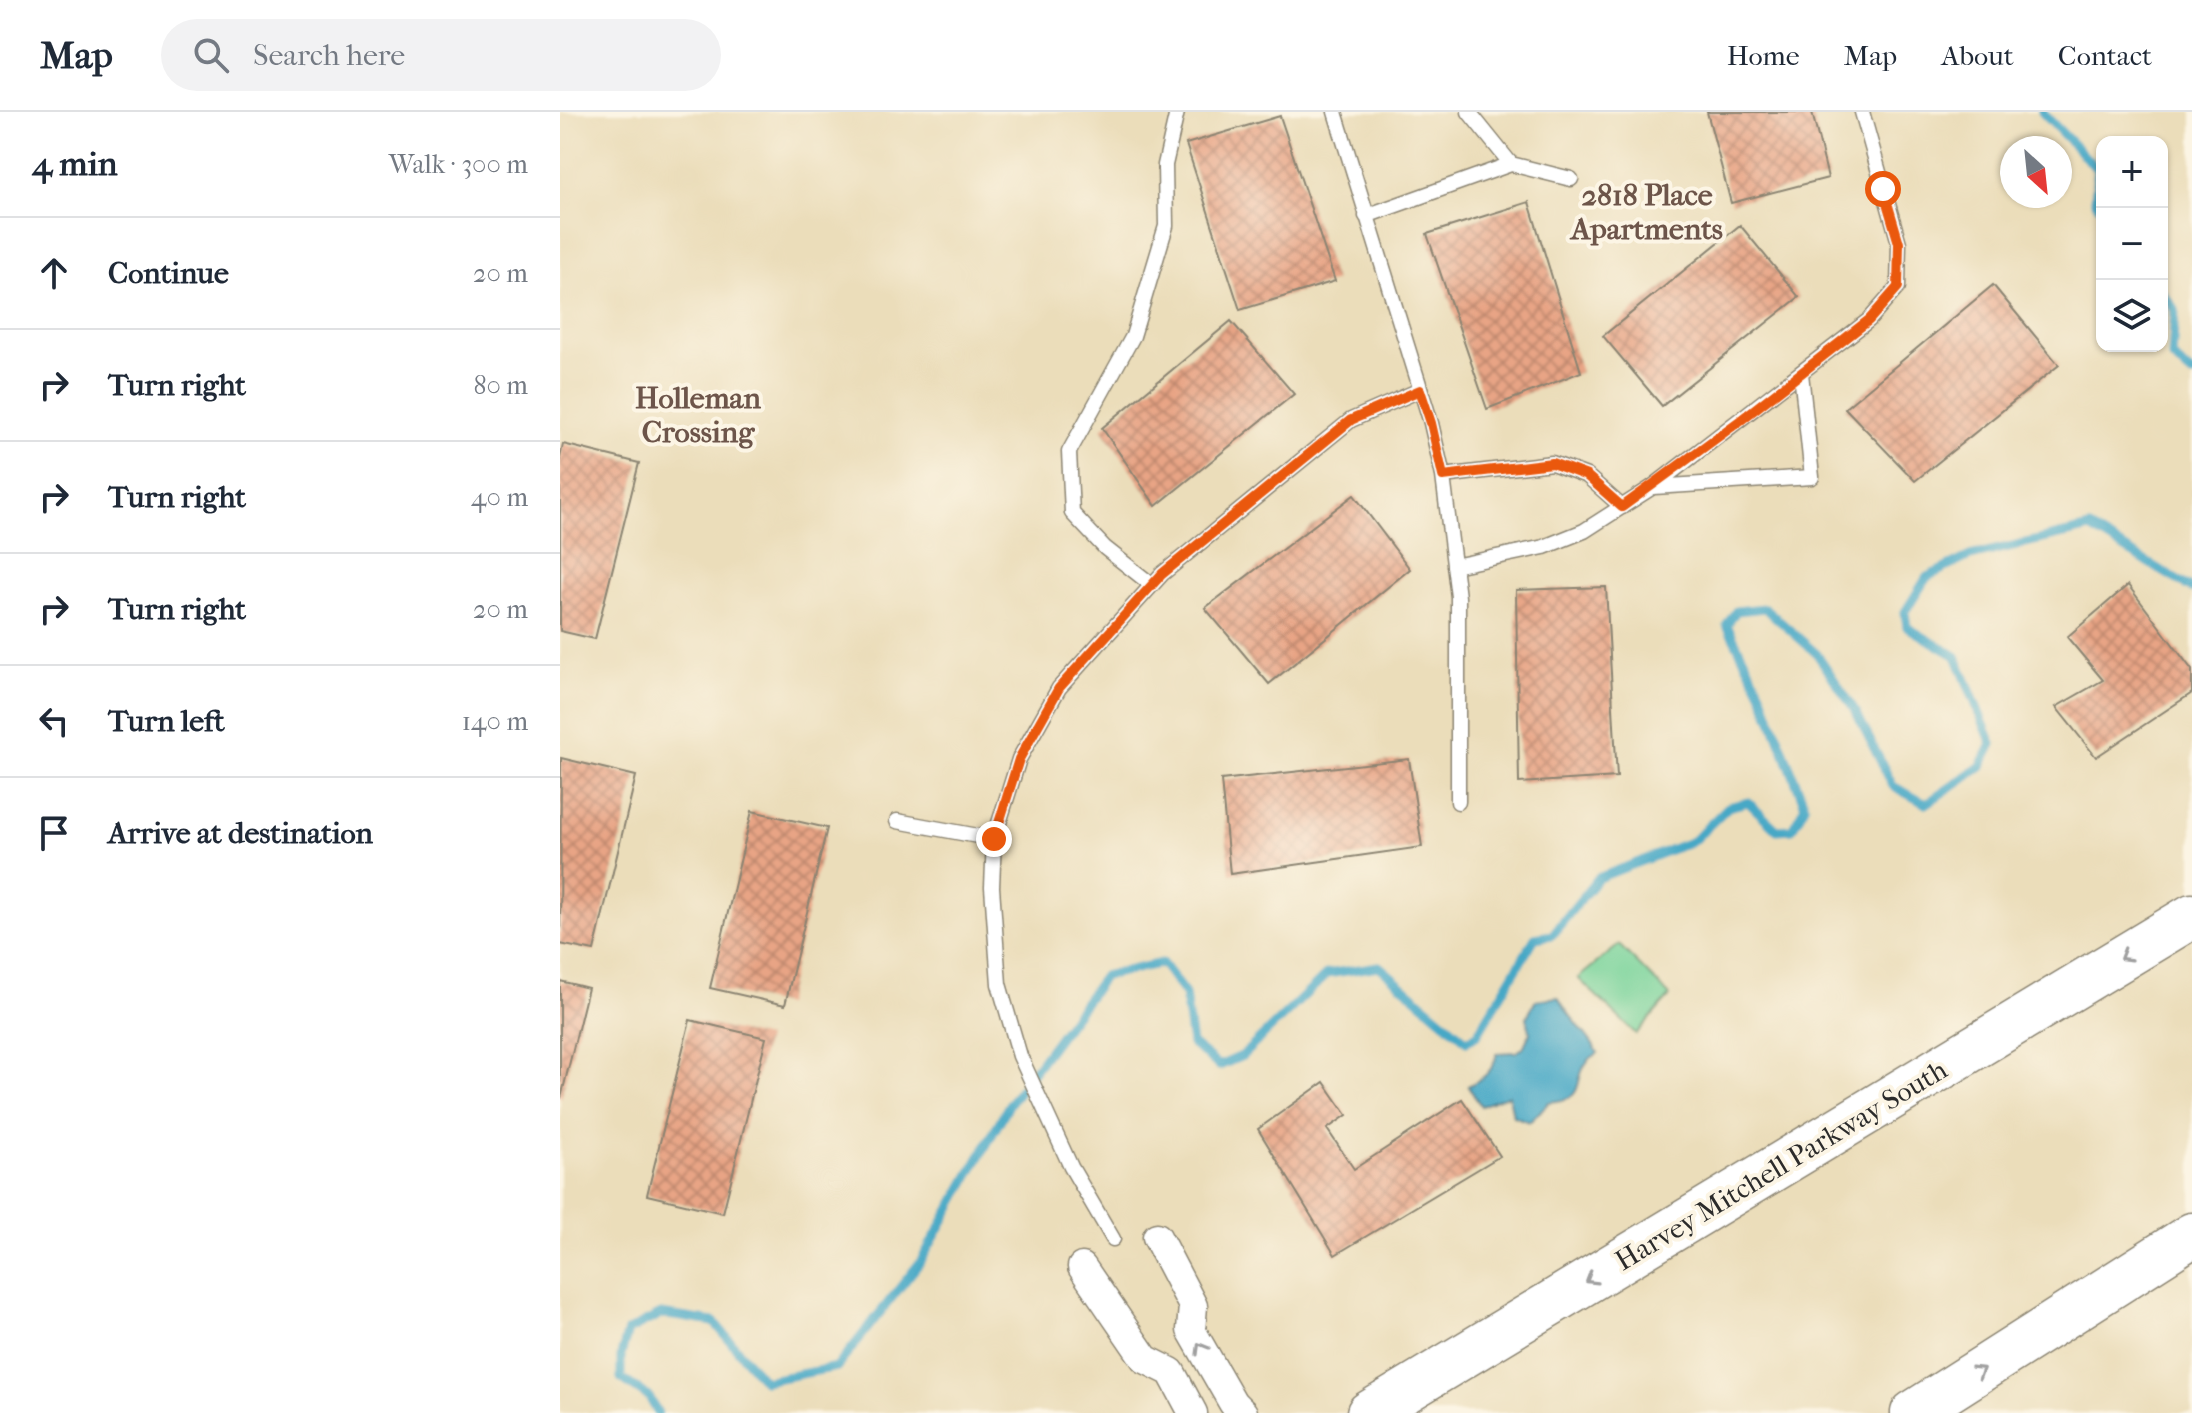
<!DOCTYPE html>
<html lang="en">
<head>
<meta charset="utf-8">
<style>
	body { margin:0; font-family:"IM FELL French Canon",serif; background:#f2f2f3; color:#1f2937 }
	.controls { position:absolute; right:24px; top:24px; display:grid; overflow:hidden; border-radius:16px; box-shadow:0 2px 6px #0004 }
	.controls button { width:72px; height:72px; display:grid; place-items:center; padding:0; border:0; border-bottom:2px solid #e0e1e3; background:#fff; color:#1f2937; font:40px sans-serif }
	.compass { position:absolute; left:1440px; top:24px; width:72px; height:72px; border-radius:50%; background:#fff; box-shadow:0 2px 6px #0004; rotate:153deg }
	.stop { position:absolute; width:24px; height:24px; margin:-18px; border:6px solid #ea580c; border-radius:50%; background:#fff }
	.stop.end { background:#ea580c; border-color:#fff; box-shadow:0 2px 8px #0008 }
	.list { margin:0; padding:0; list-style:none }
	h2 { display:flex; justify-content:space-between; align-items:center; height:104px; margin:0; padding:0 32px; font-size:34px }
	h2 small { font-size:26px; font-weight:400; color:#747a83 }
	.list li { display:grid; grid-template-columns:52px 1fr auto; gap:24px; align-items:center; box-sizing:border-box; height:112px; padding:0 32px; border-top:2px solid #e0e1e3 }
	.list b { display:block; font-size:30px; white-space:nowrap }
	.list em { font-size:26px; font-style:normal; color:#747a83 }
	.icon { flex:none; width:44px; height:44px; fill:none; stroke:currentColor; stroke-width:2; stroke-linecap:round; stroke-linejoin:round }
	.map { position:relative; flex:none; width:1632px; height:1301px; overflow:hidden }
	header { display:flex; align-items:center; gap:48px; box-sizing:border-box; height:112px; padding:0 40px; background:#fff; border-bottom:2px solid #e0e1e3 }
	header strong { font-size:38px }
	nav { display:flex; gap:44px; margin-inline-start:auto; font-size:28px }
	.search { width:560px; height:72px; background:#f2f2f3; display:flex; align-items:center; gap:20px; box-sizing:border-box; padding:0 28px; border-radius:44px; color:#747a83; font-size:30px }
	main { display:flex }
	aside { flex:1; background:#fff }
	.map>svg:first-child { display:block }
	.grass { fill:#78d39a; stroke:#527f62; stroke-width:2 }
	.water { fill:#46a8c6; stroke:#386a78; stroke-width:2 }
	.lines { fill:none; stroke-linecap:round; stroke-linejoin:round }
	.stream { stroke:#46a8c6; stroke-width:9 }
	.building { fill:url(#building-cross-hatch) }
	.lane-casing { stroke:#8b8472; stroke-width:17 }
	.street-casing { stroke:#8b8472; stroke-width:31 }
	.highway-casing { stroke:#8b8472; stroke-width:47 }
	.lane { stroke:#fff; stroke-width:14 }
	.street { stroke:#fff; stroke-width:28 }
	.highway { stroke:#fff; stroke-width:44 }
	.oneway { stroke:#a0a0a0 }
	.route { stroke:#ea580c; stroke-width:10 }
	.labels { text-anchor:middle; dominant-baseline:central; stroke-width:8; stroke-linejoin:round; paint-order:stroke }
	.street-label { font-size:28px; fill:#2b2b2b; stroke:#fcf5e5 }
	.neighbourhood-label { font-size:30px; font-weight:bold; fill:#6d554a; stroke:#fcf5e5 }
</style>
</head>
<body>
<header>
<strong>Map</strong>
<div class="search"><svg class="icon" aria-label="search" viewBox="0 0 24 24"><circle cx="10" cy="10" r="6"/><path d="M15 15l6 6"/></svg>Search here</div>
<nav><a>Home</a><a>Map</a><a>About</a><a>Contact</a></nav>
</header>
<main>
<aside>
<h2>4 min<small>Walk · 300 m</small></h2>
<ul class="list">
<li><svg class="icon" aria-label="ahead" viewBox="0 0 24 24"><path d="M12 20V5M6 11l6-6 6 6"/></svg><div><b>Continue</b></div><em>20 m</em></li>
<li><svg class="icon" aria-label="right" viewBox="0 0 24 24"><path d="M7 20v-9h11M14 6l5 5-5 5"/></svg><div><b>Turn right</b></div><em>80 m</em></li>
<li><svg class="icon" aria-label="right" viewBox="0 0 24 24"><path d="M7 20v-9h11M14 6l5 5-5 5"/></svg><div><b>Turn right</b></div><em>40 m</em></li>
<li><svg class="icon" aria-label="right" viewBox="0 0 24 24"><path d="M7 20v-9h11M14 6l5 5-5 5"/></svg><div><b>Turn right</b></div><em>20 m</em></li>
<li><svg class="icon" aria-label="left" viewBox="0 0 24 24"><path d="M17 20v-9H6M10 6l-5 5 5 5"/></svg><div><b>Turn left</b></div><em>140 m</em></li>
<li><svg class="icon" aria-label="arrive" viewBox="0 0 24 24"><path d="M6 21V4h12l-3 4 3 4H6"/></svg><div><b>Arrive at destination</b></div></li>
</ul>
</aside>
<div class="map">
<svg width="1632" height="1301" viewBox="0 0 1632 1301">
	<defs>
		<pattern id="building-cross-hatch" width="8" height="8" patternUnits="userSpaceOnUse" patternTransform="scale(2)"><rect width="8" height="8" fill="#e8a485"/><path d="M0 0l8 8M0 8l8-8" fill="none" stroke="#bc866d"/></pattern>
	</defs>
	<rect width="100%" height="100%" fill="#fcf5e5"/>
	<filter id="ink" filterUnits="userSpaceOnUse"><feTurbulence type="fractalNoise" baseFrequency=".0125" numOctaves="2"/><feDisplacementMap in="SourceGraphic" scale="16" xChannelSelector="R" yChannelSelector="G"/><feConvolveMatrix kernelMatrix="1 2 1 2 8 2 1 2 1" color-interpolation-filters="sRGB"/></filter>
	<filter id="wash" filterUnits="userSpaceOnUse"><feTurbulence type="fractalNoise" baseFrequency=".006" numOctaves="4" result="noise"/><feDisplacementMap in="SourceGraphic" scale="32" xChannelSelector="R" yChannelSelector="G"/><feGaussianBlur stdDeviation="1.8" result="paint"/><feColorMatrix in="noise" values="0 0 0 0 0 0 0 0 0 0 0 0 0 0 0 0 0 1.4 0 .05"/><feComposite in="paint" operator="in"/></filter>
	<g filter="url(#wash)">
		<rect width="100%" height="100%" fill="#ebddba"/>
		<path class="grass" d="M1059,833L1110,884L1076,922L1018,866Z"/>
		<path class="water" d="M998,885C1010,908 1027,920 1038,941C1034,944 1030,946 1027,950C1012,969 1029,987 989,990L970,1010L953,1004L949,983L921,994L908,974C924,966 933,960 937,941L956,940L963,936L970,921L967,905L976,888Z"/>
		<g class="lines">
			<path class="stream" d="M1482,0L1538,58L1535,89L1542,98
				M1602,180L1615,198L1612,245L1632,262
				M98,1301L89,1285L61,1266V1243L68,1219L101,1202L154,1210L204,1269L277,1255L361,1149L450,991L544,864L602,851L625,882L632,932L659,954L682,944L767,862L819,854L907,929L917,923L975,826L992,823L1038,766L1133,729L1168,695L1188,690L1217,718L1232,717L1245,694L1201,580L1167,513L1176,499L1205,496L1257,542L1296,600L1333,674L1366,692L1421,654L1432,632L1396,544L1347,515L1345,500L1367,465L1410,444L1530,416L1632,477"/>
		</g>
		<g id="blocks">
			<path class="building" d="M1147,0H1252L1268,66L1171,91Z
				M720,4L775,169L680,198L626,32Z
				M969,90L1021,260L927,297L867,122Z
				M1180,113L1239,185L1102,294L1043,224Z
				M1433,173L1499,253L1355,369L1285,296Z
				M671,209L734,282L596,394L542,316Z
				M3,332L79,351L35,527L0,519V346Z
				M794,383L850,457L709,572L645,496Z
				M1568,473L1632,558V581L1536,645L1496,595L1543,568L1507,525Z
				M1046,475L1057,665L959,671L956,478Z
				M1,646L76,664L34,839L0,832Z
				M849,647L862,735L670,762L661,668Z
				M192,699L267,716L225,893L150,876Z
				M0,869L28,876L1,986H0Z
				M130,908L206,926L163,1101L87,1083Z
				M764,970L787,1003L767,1017L794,1057L902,987L940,1044L775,1143L698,1017Z"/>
		</g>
	</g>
	<g filter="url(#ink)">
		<use href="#blocks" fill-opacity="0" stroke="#8b8472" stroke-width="2"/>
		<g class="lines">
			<g class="lane-casing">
				<path id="lane" d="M775,0L871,311L883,364L898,485V690
					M909,0L951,52L1011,67
					M806,104L951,52
					M883,364L992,351L1027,364L1062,395
					M1094,375L1252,365L1241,261
					M894,454L984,435L1024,419L1091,376L1309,208L1338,175L1339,131L1302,0
					M592,473L545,436L512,401L509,340L573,224L606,114L605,53L617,0
					M337,709L434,727
					M553,1127L511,1055L460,944L439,872L432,775L434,727L459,647L499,576L602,462L791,308L860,278"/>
			</g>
			<g class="street-casing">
				<path id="street" d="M597,1125L633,1194L631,1218L673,1291L683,1301
					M522,1155L585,1247L611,1260L633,1301"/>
			</g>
			<g class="highway-casing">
				<path id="highway" d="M809,1301L1632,804
					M1353,1301L1632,1123"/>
			</g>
			<use href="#lane" class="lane"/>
			<use href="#street" class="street"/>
			<use href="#highway" class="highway"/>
		</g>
		<defs><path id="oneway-chevron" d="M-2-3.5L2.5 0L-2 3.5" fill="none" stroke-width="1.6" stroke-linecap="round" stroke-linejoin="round" transform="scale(2)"/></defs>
		<g class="oneway">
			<use href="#oneway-chevron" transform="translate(1565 844) rotate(149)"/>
			<use href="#oneway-chevron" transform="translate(1031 1167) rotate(149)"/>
			<use href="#oneway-chevron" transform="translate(641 1236) rotate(-120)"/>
			<use href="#oneway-chevron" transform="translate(1419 1259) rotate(-32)"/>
		</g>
	</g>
	<g class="lines" filter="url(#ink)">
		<path class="route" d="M434,727L459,647L499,576L602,462L791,308L860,278L871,311L883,364L992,351L1027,364L1062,395L1181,308L1309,208L1338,175L1339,131L1323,77"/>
	</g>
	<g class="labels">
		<g class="street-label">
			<text transform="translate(1221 1053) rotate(-31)">Harvey Mitchell Parkway South</text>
		</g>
		<g class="neighbourhood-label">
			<text x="1087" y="83">2818 Place<tspan x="1087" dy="34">Apartments</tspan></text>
			<text x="138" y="286">Holleman<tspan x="138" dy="34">Crossing</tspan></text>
		</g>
	</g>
</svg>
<div class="controls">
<button>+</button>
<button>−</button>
<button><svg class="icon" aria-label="layers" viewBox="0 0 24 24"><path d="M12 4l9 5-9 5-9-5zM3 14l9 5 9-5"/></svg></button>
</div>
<svg class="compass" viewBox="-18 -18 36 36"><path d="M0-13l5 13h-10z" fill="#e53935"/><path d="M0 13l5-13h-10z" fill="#747a83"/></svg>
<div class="stop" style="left:1323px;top:77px"></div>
<div class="stop end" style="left:434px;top:727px"></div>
</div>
</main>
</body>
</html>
